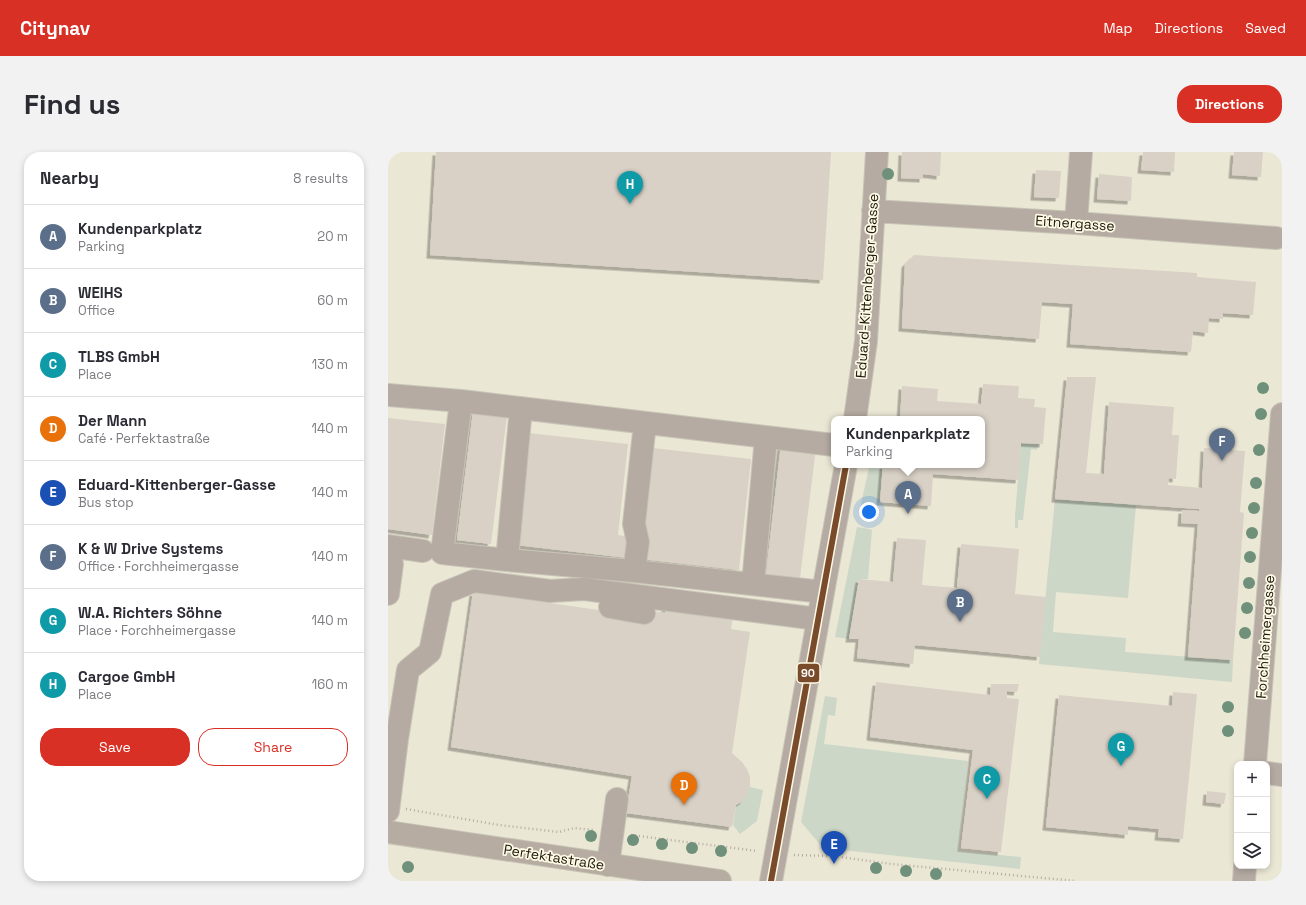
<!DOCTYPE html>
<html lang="en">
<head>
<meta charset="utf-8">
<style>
	body { margin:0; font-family:"Space Grotesk",sans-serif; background:#f2f2f3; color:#2b2b33 }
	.controls { position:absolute; right:12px; bottom:12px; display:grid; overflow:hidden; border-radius:8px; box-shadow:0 2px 6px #0003 }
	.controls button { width:36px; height:36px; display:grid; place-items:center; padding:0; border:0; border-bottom:1px solid #e1e1e2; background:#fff; color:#2b2b33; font:20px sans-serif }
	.you { position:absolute; left:481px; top:360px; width:14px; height:14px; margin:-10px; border:3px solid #fff; border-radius:50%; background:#1a73e8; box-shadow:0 0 0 6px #1a73e833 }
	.badge { display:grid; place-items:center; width:26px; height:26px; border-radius:50%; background:#d93025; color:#fff; font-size:13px; font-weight:700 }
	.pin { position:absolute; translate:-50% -33px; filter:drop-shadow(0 1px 2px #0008) }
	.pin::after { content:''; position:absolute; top:21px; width:14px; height:12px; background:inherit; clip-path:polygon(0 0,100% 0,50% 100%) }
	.popup { position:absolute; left:443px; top:264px; width:154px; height:52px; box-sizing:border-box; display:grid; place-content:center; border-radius:8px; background:#fff; filter:drop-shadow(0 1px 3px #0005); font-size:13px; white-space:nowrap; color:#7c7c81 }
	.popup b { font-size:15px; color:#2b2b33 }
	.popup::after { content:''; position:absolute; left:50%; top:100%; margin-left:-8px; border:8px solid transparent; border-top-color:#fff }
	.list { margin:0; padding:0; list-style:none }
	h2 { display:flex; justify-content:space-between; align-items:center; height:52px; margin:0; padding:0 16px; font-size:17px }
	h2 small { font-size:13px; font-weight:400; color:#7c7c81 }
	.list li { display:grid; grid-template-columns:26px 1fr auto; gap:12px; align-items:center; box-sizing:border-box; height:64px; padding:0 16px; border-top:1px solid #e1e1e2 }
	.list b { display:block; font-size:15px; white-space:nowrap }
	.list p { margin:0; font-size:13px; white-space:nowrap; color:#7c7c81 }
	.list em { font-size:13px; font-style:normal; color:#7c7c81 }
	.actions { display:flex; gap:8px; padding:12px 16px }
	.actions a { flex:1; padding:9px 0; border:1px solid #d93025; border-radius:16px; text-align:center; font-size:14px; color:#d93025 }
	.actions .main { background:#d93025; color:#fff }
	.icon { flex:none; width:22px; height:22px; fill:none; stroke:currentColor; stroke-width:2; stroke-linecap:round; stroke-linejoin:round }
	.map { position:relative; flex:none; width:894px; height:729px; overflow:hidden; border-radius:16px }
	header { display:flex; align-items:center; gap:24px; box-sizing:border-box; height:56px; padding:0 20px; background:#d93025; color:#fff }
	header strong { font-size:19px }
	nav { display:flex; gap:22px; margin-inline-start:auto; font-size:14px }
	.intro { display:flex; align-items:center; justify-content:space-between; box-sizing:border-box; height:96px; padding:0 24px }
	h1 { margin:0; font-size:28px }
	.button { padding:10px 18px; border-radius:16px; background:#d93025; color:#fff; font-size:14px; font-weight:700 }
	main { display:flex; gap:24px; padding:0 24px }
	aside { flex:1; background:#fff; border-radius:16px; box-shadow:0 2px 6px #0003 }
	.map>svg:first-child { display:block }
	.green { fill:#ccd7c7 }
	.building { fill:#d9d1c6; filter:url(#shadow) }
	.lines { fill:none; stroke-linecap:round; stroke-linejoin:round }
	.minor-casing { stroke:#c8c5b7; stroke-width:24 }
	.major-casing { stroke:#c8c5b7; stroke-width:24 }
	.path { stroke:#b4ada3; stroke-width:2.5; stroke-dasharray:1 3; stroke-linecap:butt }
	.minor { stroke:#b5aba3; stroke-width:22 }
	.major { stroke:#b6aca2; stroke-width:22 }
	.bus-1-casing { stroke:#fefae6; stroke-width:9 }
	.bus-1 { stroke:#7a4b2a; stroke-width:6 }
	.tree { fill:#6f907a }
	.labels { text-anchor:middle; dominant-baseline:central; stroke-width:3.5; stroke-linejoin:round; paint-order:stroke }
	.street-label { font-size:14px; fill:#1b180c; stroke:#fefae6 }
	.line-badge { stroke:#fefae6; stroke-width:1.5 }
	.badge-label { font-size:11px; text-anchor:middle; font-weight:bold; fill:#fff }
</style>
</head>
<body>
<header>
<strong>Citynav</strong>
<nav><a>Map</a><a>Directions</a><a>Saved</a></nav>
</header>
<div class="intro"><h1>Find us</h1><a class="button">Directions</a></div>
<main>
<aside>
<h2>Nearby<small>8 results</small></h2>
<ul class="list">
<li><span class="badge" style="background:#5c6f8a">A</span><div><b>Kundenparkplatz</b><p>Parking</p></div><em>20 m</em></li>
<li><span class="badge" style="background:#5c6f8a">B</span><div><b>WEIHS</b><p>Office</p></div><em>60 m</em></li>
<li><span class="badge" style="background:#0f9aa8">C</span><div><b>TLBS GmbH</b><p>Place</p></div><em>130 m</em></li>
<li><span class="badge" style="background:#e8710a">D</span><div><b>Der Mann</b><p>Café · Perfektastraße</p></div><em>140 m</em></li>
<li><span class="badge" style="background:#1a4fb4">E</span><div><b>Eduard-Kittenberger-Gasse</b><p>Bus stop</p></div><em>140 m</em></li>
<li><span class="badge" style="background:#5c6f8a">F</span><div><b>K &amp; W Drive Systems</b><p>Office · Forchheimergasse</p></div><em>140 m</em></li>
<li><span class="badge" style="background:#0f9aa8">G</span><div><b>W.A. Richters Söhne</b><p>Place · Forchheimergasse</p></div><em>140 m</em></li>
<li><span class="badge" style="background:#0f9aa8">H</span><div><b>Cargoe GmbH</b><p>Place</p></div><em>160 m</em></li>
</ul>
<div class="actions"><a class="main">Save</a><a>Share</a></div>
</aside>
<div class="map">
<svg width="894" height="729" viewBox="0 0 894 729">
	<defs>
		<filter id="shadow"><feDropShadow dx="-3.5" dy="3.5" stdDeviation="0" flood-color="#0004"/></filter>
	</defs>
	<rect width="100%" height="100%" fill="#ebe7d5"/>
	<path class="green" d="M633,291L650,292L649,298L643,297L635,368H630V376H627V364Z
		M481,316L494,317L492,350L489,352L486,361L484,362L471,361Z
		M667,347L748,353L740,446L668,440L665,480L738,486L737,500L845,508L844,530L651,512Z
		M469,375L481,377L484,378L480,427H471L461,487L447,485Z
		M437,544L449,546L447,564L440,563L436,592L580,609L570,699L633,705L632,717L435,696L413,670Z
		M362,635L375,638L369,669L352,682L345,673L348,653C356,648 359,643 362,635Z"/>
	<path class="building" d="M48,0H443L435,128L42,103Z
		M514,0H553L552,24L535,22V27L513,26Z
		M755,0H787L786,20L753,18Z
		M846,0H875L873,25L844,23Z
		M648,18L673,19L671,46L646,45Z
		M711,22L744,25L743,49L709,47Z
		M526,103L809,121V125L868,130L865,163L835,161V167L821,166L820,181L805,179L803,200L682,192L685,152L654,150L651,187L514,176L517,112Z
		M679,225H708L698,321L716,322L721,250L786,255L784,283H791L788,327L781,326L780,333L814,336L816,296L857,299L852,360L856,361L845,508L800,505L810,372L793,371L794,358L811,359V357L667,347Z
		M595,232L631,234L630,246L647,247L646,255L658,256L655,292L633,291L631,328L545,322L543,354L492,350L495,313H594V267H512L514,234L550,237L549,249L593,252Z
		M85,259L119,263L103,392L69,388Z
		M0,266L57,272L44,383L0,377Z
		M141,281L240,292L230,383L242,385L240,406L128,393Z
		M393,292L428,296L412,426L378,422Z
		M265,296L363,307L351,418L253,407Z
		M509,386L538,388L534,433L569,436L573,392L631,397L627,442L658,445L652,505L527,493L525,512L469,506L471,487H461L471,427L505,430Z
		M85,440L252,464L264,459L277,461V454L345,463L343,477L362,480L344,601L354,610L359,617L362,625V635L359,643L355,649L348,653L344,675L238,661L244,624L63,595Z
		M488,530L602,543L603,532H631L629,540L619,539V546L631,547L613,700L573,696L585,598L482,585Z
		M785,540L809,542L795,687L770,685L771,677L740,674V683L658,675L671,543L784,554Z
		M819,639L838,641L836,652L818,650Z"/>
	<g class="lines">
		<g class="minor-casing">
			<path id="minor" d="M485,59L688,71L888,86
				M688,71L693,0
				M0,243L73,249L446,293
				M73,249L54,401L119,408L246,419L435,440
				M467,267L478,189L489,0
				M0,394L35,399
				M119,408L133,256
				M246,419L250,390L246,372L257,271
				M365,432L378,285
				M0,442L4,412
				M222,455L256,461
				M867,612L894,262
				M879,621L894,623
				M0,659L9,587L20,518L42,500L54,442L86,429L162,439L196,437L430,467
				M220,713L229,647
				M383,729L458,313
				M856,729L857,714"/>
		</g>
		<g class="major-casing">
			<path id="major" d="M0,680L332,729"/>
		</g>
		<path class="path" d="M18,657L111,673L171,680L186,676L207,678
			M243,683L369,699
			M406,703L445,704L503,712L688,729"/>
		<use href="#minor" class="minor"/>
		<use href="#major" class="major"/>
		<g class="bus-1-casing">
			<path id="bus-1" d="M383,729L458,313"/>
		</g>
		<use href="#bus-1" class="bus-1"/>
	</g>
	<g class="tree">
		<circle cx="500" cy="22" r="6"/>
		<circle cx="875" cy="236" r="6"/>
		<circle cx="873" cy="262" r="6"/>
		<circle cx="871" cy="298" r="6"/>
		<circle cx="868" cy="331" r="6"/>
		<circle cx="866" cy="356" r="6"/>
		<circle cx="864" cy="381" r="6"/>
		<circle cx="862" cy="405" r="6"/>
		<circle cx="861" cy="431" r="6"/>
		<circle cx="859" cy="456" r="6"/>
		<circle cx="857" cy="481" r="6"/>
		<circle cx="840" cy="555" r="6"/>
		<circle cx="840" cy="579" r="6"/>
		<circle cx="203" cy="684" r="6"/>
		<circle cx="245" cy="688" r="6"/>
		<circle cx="274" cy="692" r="6"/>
		<circle cx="304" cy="696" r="6"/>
		<circle cx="333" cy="699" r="6"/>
		<circle cx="20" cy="715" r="6"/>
		<circle cx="488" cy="716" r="6"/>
		<circle cx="518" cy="719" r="6"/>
		<circle cx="548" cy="722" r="6"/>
	</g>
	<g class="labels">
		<g class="street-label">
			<text transform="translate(687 71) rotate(4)">Eitnergasse</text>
			<text transform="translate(479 134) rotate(-86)">Eduard-Kittenberger-Gasse</text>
			<text transform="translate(877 485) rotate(-86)">Forchheimergasse</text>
			<text transform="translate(166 705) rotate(9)">Perfektastraße</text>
		</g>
	</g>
	<rect class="line-badge" x="409" y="511" width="23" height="20" rx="4" fill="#7a4b2a"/>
	<g class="badge-label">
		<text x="420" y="525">90</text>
	</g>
</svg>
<div class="controls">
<button>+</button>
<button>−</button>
<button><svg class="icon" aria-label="layers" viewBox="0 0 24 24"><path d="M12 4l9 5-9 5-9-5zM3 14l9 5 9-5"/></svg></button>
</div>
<div class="you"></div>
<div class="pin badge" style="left:520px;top:362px;background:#5c6f8a">A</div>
<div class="popup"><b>Kundenparkplatz</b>Parking</div>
<div class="pin badge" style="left:572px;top:470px;background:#5c6f8a">B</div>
<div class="pin badge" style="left:599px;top:647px;background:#0f9aa8">C</div>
<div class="pin badge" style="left:296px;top:653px;background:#e8710a">D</div>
<div class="pin badge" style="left:446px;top:712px;background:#1a4fb4">E</div>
<div class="pin badge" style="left:834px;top:309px;background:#5c6f8a">F</div>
<div class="pin badge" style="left:733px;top:614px;background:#0f9aa8">G</div>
<div class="pin badge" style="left:242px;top:52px;background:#0f9aa8">H</div>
</div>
</main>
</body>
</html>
